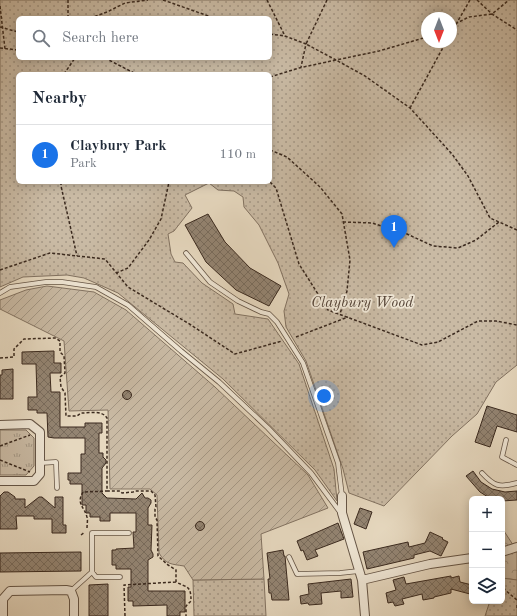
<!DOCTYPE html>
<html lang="en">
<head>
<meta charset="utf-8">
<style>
	body { margin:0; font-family:"Old Standard TT",serif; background:#f6f6f7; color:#1f2937 }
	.controls { position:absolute; right:12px; bottom:12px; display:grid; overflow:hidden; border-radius:6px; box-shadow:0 2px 10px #0003 }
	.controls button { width:36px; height:36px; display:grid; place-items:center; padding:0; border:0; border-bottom:1px solid #e0e1e3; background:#fff; color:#1f2937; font:20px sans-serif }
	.compass { position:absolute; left:421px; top:12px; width:36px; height:36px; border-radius:50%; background:#fff; box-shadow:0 2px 10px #0003; rotate:180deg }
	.you { position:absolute; left:324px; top:396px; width:14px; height:14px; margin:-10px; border:3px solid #fff; border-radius:50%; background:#1a73e8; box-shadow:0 0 0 6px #1a73e833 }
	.badge { display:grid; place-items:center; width:26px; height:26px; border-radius:50%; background:#1a73e8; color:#fff; font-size:13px; font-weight:700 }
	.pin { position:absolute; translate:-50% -33px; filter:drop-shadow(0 1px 2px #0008) }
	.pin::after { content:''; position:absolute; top:21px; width:14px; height:12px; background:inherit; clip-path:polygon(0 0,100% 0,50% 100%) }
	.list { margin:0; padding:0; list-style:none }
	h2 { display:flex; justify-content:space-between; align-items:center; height:52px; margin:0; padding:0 16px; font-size:17px }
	h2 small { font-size:13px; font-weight:400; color:#747a83 }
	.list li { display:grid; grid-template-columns:26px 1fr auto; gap:12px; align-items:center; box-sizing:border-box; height:60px; padding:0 16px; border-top:1px solid #e0e1e3 }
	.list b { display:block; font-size:15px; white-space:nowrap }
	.list p { margin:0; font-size:13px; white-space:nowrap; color:#747a83 }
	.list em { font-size:13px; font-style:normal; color:#747a83 }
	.icon { flex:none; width:22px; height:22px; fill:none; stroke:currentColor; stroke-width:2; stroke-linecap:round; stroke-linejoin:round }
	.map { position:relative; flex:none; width:517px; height:616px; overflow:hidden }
	.search { position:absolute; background:#fff; box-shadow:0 2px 10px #0003; left:16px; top:16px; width:256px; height:44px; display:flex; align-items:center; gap:10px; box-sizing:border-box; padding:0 14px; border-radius:6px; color:#747a83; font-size:15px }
	.panel { position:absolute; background:#fff; box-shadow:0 2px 10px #0003; left:16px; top:72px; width:256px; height:112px; border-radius:6px }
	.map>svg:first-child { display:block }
	.grass { fill:url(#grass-tufts); stroke:#827261 }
	.forest { fill:url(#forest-crowns); stroke:#827261 }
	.park { fill:url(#park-dots); stroke:#827261; fill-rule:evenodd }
	.garden { fill:url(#garden-furrows); stroke:#827261 }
	.building { fill:url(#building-cross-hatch); stroke:#3a291e }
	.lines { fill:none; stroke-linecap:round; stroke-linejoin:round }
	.lane-casing { stroke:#655546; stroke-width:5.5 }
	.street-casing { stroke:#655546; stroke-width:10 }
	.path { stroke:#3a291e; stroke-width:1.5; stroke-dasharray:3 2; stroke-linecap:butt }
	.lane { stroke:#efe6d5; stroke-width:4 }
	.street { stroke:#efe6d5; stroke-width:8 }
	.labels { text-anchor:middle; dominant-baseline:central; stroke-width:3.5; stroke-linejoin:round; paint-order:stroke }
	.park-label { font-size:15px; font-style:italic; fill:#574639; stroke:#efe6d5 }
</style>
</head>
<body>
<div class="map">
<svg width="517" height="616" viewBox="0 0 517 616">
	<defs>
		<pattern id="grass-tufts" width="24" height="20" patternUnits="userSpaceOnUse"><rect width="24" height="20" fill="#c9baa4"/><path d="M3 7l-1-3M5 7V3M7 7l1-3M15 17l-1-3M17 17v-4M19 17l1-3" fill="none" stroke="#a49785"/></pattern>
		<pattern id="forest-crowns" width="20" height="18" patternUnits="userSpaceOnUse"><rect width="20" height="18" fill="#c9baa4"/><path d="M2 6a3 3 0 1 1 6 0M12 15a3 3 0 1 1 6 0" fill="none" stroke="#a49785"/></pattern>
		<pattern id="park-dots" width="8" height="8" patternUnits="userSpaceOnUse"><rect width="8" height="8" fill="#c9baa4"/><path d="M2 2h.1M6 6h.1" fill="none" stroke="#a49785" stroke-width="1.8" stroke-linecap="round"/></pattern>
		<pattern id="garden-furrows" width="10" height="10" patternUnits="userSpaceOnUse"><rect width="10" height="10" fill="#c9baa4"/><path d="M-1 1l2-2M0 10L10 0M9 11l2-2" fill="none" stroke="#a49785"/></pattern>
		<pattern id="building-cross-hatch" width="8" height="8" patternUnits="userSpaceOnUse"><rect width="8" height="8" fill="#938472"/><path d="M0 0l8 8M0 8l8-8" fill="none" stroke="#796c5d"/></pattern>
	</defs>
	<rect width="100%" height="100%" fill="#e6d8bf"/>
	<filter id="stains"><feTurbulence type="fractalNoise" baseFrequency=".005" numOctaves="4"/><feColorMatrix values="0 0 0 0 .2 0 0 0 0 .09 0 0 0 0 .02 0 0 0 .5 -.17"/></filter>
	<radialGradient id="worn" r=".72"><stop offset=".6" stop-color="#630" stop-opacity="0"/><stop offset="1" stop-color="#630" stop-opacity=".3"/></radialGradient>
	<path class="grass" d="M0,430H26L34,438V466L26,475H0Z"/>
	<path class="forest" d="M502,528L517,551V580L502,578Z"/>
	<path class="park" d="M0,0H517V365L496,382L477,414L452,436L384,506L349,493L343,469L306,361L286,327L284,311L289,294L278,263L259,225L244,207L243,197L234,191L218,190L209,183L185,195L192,208L174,231L168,234L171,254L175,262L183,263L202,283L233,304L235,314L268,319L299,364L334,469L337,501L315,470L223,379L118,293L84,278L67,275L23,277L0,287ZM18,18H270V58H18ZM427,18H451V42H427ZM18,74H270V182H18Z
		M502,578L517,580V616H485L490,601H502Z
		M264,579L266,616H194L193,580Z"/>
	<path class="garden" d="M47,286L94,292L126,310L215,387L308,475L328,508L261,534L264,579L193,580L184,566C172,564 166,565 159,553L157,495L150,489H110L108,410L69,411L64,341L0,309V300L26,290Z"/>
	<path class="building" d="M208,214L225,242L250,268L281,286L269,306L236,290L206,262L185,225Z
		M54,351V363H61V373H50L51,392H60V427H85V423H102V433H99V453H103V457L106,460V463L102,468V493L107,498L136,499L142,493L145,498H148L151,500V503L148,508V525H152L151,550L153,554V557L148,560V591H185V612H180V616H167V605L133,606V601H128V587H131V569H116V565H112V550H116V549L134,548L133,532H136V513H110V521H100V517H90V513H86V505H82V484H70V480H68V473H81V454H85V438H54L48,437L47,413H37V410H28V397H37L36,364H22V352Z
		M13,369V399H0V375H2V370Z
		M122.5 395a4.5 4.5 0 1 1 9 0a4.5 4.5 0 1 1-9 0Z
		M487,406L517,415V432L497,426L490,447L475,442Z
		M473,471L481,482L492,489L505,492L517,491V500L502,501V499L488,497L480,492L466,476Z
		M4,492H8L15,497V499H25V508L39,497H42L55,508V497H63V525H66V533H52V519H34V516H16L17,529H0V496Z
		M360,508L372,512L366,529L354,524Z
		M195.5 526a4.5 4.5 0 1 1 9 0a4.5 4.5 0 1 1-9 0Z
		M338,523L344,539L315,550L318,556L307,560L303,550L301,551L297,541Z
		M430,532L443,538L442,539L448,542L441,556L430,551L414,555V558L367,569L363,552L408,542L409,547L425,543Z
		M283,550L284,556H285L289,600H272L271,593H269L268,579H270L267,553Z
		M81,552V571L0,572V553Z
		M451,576V578L459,576L460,582L472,585V593H471L470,594L451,589V593L434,597V598L423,600L422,594L402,599L404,604L395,606L393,602L388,603L386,593L396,590L393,580L404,577L406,584Z
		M351,579L353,597L341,598V591L321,593L322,604L309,605L308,603L301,604L300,596L309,594L308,584Z
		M108,584V616H89V585Z"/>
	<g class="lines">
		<g class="lane-casing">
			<path id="lane" d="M186,253L210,282L238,301L261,312L269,314L277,322L303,363L338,463L342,496
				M0,293L10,287L46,282H62L96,287L128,305L181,351L219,382L268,428L311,473L340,512
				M506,440L502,457L517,465
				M40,463L56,462L57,488
				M482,473C494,486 499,488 517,483
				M289,557L297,574L340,573L359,571
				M92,572L96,577H120
				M71,591L92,572V533H129"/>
		</g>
		<g class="street-casing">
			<path id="street" d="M0,425L30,424L40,432V474L34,481H0
				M342,496V513L362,580L365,616
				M502,552L517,547
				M362,580L430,564L472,558
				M3,616V599L10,591L66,590L71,591L74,599V616"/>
		</g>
		<path class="path" d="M163,0L214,18
			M267,0L285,36L306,44L301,67
			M327,0L306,44L336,60L379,51L427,37
			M477,0L492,14L517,30
			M0,6L5,49
			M68,18V0
			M90,18L107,12L125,3L148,0
			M451,26L469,17L492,14L509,0
			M0,27L18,32
			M451,33L470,0
			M270,34L285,36
			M0,48L18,50
			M105,58L136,74
			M64,74L75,58
			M270,77L299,68L336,60L365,76L410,108L452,154L468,176L490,218L517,230
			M410,108L446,42
			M270,150L287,157L320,187L342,214L350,260L347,291L340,314
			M61,182V186L77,256
			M270,182L276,188L299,264L328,310L422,345L438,342L478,321H496L517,325
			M343,222L372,223L407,234L433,246L458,248L476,240L499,222
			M0,270L50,253L105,259L128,287L191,325L235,354L282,341
			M116,273L128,268L149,240L161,219L169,182
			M296,337L348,317
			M0,358L14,357V349L24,339L55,338L60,341V352L64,356L65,373L60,377L61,387L65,393L66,416H77L81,413C90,413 102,410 107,418V491H120L122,493L133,492L135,491H151L155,495L156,507L155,509V517L157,520L158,556L168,565L176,570V582C188,588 191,586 191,601L186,606V616
			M0,446L30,435
			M0,460L30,472
			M87,528C87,524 88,520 87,517C84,506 76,504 83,492L107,491
			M81,535L85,532
			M502,583L505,590L517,600
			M517,605V608
			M125,616L124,585L176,582"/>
		<use href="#lane" class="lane"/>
		<use href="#street" class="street"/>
	</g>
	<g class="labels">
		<g class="park-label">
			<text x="362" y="303">Claybury Wood</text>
		</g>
	</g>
	<rect width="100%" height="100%" filter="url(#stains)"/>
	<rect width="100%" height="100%" fill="url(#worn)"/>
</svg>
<div class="controls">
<button>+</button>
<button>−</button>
<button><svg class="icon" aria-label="layers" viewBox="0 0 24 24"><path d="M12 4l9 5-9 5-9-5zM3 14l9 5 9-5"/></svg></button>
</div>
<svg class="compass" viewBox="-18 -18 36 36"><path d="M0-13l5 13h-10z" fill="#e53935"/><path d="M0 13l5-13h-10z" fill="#747a83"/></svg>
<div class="you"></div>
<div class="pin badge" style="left:394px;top:248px">1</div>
<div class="search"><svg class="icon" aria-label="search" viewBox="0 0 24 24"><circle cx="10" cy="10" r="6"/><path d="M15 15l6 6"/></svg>Search here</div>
<section class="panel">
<h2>Nearby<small></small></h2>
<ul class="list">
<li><span class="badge">1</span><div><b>Claybury Park</b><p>Park</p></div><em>110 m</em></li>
</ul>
</section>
</div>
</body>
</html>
